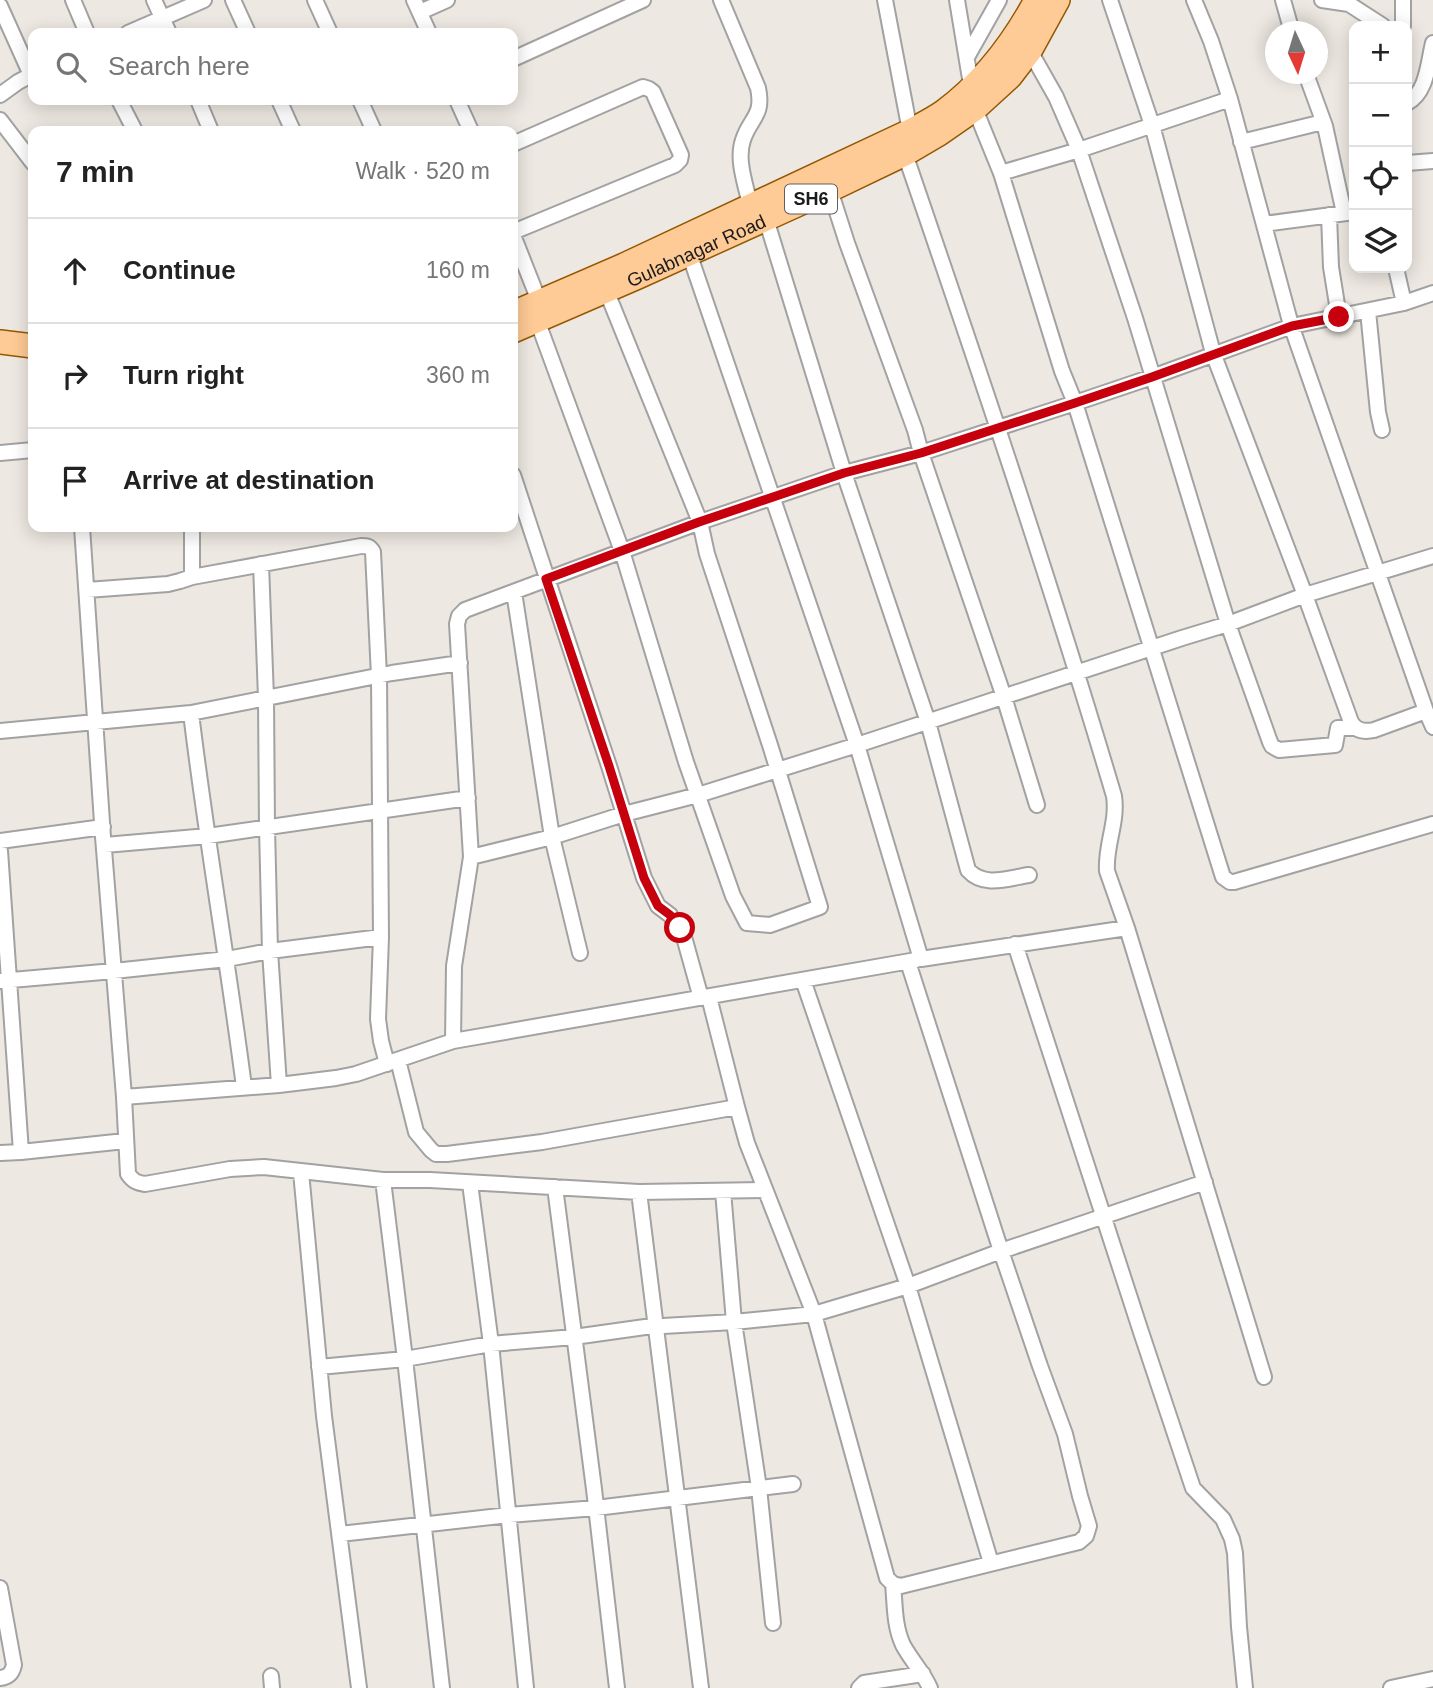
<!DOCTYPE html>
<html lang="en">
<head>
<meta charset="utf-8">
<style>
	body { margin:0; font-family:Helvetica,sans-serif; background:#f6f6f6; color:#222 }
	.controls { position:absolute; right:21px; top:21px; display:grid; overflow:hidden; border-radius:14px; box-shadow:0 4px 18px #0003 }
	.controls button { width:63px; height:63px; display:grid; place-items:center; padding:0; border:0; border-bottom:2px solid #e0e0e0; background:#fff; color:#222; font:35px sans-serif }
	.compass { position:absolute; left:1265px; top:21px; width:63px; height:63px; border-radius:50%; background:#fff; box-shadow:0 4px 18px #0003; rotate:176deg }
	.stop { position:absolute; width:21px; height:21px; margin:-16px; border:5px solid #c7000d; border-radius:50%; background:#fff }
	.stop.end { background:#c7000d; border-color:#fff; box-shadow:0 2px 7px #0008 }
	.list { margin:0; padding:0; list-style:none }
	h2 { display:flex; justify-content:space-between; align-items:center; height:91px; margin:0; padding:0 28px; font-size:30px }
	h2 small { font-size:23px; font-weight:400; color:#767676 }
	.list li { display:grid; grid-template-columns:46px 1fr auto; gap:21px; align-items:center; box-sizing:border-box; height:105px; padding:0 28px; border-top:2px solid #e0e0e0 }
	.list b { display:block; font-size:26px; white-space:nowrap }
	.list em { font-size:23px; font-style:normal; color:#767676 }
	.icon { flex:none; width:38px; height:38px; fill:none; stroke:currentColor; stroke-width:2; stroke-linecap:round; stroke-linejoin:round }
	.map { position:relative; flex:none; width:1433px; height:1688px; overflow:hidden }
	.search { position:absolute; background:#fff; box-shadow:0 4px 18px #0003; left:28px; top:28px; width:490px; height:77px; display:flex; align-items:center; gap:18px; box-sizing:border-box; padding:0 24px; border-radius:14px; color:#767676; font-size:26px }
	.panel { position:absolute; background:#fff; box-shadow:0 4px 18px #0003; left:28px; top:126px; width:490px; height:406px; border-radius:14px }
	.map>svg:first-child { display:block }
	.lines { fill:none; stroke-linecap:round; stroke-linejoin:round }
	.street-casing { stroke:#a2a2a2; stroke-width:18 }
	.primary-casing { stroke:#935800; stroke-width:26 }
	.street { stroke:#fff; stroke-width:14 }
	.primary { stroke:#feca95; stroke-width:23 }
	.route { stroke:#c7000d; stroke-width:9 }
	.labels { text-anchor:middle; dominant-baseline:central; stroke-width:5; stroke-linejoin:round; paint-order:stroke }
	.shield { fill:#fff; stroke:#5f5f5f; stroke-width:2 }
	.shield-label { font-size:18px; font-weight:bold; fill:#1b1b1b }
	.street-label { font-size:19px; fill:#1b1b1b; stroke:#fff }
</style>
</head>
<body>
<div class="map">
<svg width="1433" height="1688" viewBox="0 0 1433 1688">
	<rect width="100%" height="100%" fill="#ede8e1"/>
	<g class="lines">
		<g class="street-casing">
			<path id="street" d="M73,0L87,33
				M154,0L169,33
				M233,0L248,33
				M315,0L330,33
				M414,0L429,33
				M721,0L758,88C764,116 750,118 743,140C736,160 746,185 750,205
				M885,0L910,131
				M957,0L975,109L1001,173L1062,371L1075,403L1223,877L1230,882H1234L1433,824
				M1110,0L1152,125L1213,353L1305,595L1351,722C1356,731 1365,732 1374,730L1426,711
				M1194,0L1211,41L1230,99L1291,325L1426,711L1433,727
				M1283,0L1292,32
				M1322,0L1349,4L1383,26
				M1403,0V26
				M0,6L31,75
				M420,12L447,0
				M128,33L204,0
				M1030,51L1056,97L1079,150L1135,318L1228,624L1270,742L1272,746L1279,750L1335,745L1338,728H1356
				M967,57L999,0
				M513,59L643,0
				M1306,74L1325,126L1344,213
				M0,95L18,82L33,74
				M119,100L135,131
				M198,100L211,131
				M279,100L293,131
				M360,100L374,131
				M457,100L471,131
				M1407,103C1427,93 1428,63 1433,43
				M0,120L33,163
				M1241,142L1323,122
				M513,144L643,87L649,89L653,92L681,155L680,160L675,165L513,232
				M905,154C978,367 1050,580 1114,796C1118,822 1105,846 1107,871L1127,928
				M1407,163L1433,161
				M1001,173L1079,150L1230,99
				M830,190L847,243L915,430L921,453L1004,697L1037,805
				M1329,215L1331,267L1339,317
				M766,219L844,473L928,722L968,870C984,888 1008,878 1029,875
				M1264,224L1354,212
				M513,235L539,301
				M689,253C744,418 800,582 857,745L698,795L624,814L552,837L471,857L457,624L459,616L465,610L700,522L844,473L921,453L1075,403L1152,377L1292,326L1404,303L1433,293
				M1396,268L1404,303
				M1368,311L1378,412L1382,430
				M537,320L622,551L686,762L733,896L747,923L770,925L820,907L770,745L707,554L700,522L606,290
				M0,453L33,450
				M513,475L609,766L644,878L658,906L670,915L684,937L701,998
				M82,527L103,837L124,1097L128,1174C133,1181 137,1183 145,1184L230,1169L264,1167L383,1180H430L639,1192L765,1190
				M192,527V577L361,546C367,546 370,546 373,552L379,676L381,937L378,1019L381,1041L387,1064
				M261,564L266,698L267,828L270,951L279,1085
				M87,590L168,584L180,581L192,577
				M514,592L552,837L580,953
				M191,713C206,838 228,962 244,1087
				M0,731L191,713L392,673L460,663
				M0,841L103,827
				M105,845L208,836L468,798
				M0,851L21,1152
				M1015,944L1141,1332L1193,1488L1223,1519L1232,1539L1235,1553L1239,1627L1245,1688
				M803,980L908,1286L991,1563
				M0,981L114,971L227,959L270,951L381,937
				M709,997L737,1107L747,1143L814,1314L887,1578L893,1584L901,1586L1079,1542L1086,1536L1089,1526L1080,1496L1065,1434L1040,1366L1001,1251L908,962
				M453,1041L454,966L471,857
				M398,1060L416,1132L431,1150L436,1154H447L542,1142L737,1107
				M124,1097L279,1085L336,1078L356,1074L453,1041L916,960
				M0,1153L21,1152L125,1141
				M301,1172L324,1416L359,1688
				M383,1180L405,1359L442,1688
				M470,1183L491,1344L526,1688
				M555,1187L594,1489L617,1688
				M723,1191L734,1322L759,1488L773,1623
				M639,1192L701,1688
				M319,1367L405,1359L491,1344L574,1337L645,1327L734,1322L814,1314L908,1286L1001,1251L1205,1182
				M1264,1377L1127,928L921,959L857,745L1182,638L1228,624L1305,595L1433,556
				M340,1534L509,1515L596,1508L793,1484
				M893,1584C895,1604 894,1626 903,1645C911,1660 923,1672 930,1688
				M0,1588L14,1665C12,1673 9,1677 0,1678
				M271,1676L272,1688
				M859,1688L864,1683L923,1674
				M1391,1688L1433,1679"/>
		</g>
		<g class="primary-casing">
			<g id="primary">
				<path d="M513,313L624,265L910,131C921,125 933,119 943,112C982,83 1013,43 1036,0"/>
				<path id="s1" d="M513,331L638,277L830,190L905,154L939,134L975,109L1010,77L1030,51L1058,0"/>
				<path d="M0,342L33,346"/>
			</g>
		</g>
		<use href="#street" class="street"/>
		<use href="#primary" class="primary"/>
	</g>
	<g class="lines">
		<path class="route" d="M680,928L670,915L658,906L644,878L609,766L546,579L699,522L844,473L921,453L1075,403L1152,377L1292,326L1339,317"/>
	</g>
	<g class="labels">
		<rect class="shield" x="785" y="184.5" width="52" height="29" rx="5"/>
		<g class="shield-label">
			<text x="811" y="199">SH6</text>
		</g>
		<g class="street-label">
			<text stroke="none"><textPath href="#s1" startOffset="200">Gulabnagar Road</textPath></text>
		</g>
	</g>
</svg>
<div class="controls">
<button>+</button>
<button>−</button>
<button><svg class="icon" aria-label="locate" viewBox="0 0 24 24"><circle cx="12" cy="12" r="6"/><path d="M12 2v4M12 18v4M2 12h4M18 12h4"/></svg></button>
<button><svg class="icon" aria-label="layers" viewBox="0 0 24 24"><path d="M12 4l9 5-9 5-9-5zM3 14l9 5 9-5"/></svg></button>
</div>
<svg class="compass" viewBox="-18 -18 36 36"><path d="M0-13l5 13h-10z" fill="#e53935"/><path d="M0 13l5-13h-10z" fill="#767676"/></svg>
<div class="stop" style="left:680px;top:928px"></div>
<div class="stop end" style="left:1339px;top:317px"></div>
<div class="search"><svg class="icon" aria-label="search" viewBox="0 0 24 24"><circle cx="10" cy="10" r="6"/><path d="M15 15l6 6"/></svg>Search here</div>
<section class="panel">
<h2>7 min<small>Walk · 520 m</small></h2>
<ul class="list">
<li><svg class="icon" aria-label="ahead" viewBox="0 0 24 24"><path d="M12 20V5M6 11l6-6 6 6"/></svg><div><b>Continue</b></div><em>160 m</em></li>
<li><svg class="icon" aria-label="right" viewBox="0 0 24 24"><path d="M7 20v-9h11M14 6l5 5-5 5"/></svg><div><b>Turn right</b></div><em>360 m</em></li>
<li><svg class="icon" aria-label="arrive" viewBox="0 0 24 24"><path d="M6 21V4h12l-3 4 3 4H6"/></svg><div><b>Arrive at destination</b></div></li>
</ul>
</section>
</div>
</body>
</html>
